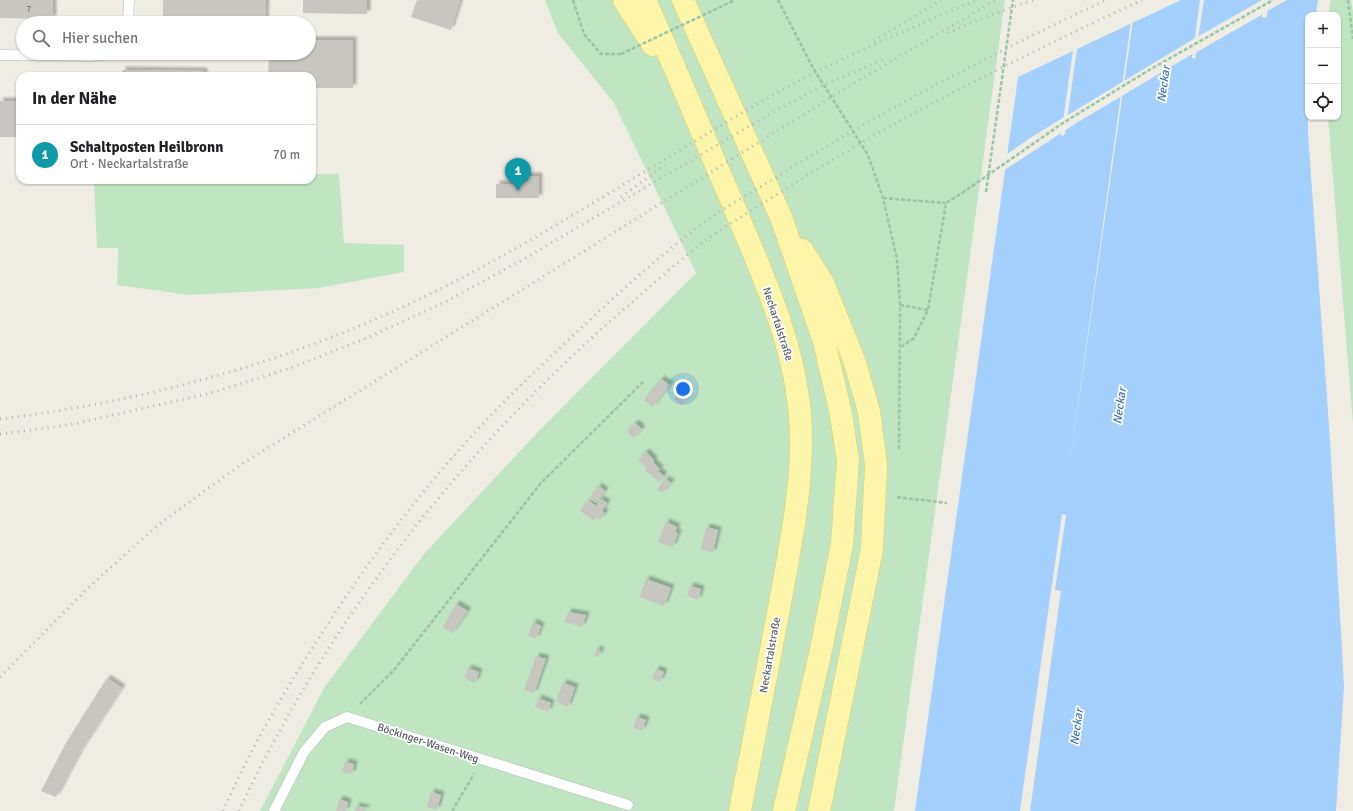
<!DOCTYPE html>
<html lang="de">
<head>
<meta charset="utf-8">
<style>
	body { margin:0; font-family:Signika,sans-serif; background:#f6f6f6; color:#202124 }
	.controls { position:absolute; right:12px; top:12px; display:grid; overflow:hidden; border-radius:8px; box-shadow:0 1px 3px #0004 }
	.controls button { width:36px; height:36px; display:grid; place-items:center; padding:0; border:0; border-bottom:1px solid #e0e0e0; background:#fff; color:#202124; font:20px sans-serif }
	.you { position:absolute; left:683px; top:389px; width:14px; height:14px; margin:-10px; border:3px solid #fff; border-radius:50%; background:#1a73e8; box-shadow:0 0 0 6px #1a73e833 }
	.badge { display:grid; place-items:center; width:26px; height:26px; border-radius:50%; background:#e44c33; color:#fff; font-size:13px; font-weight:700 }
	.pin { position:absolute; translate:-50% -33px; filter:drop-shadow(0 1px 2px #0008) }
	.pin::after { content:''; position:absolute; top:21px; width:14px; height:12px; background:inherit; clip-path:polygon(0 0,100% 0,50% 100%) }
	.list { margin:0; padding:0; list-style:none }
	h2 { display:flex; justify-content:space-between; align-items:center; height:52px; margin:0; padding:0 16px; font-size:17px }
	h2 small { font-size:13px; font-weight:400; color:#757577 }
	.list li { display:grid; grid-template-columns:26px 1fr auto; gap:12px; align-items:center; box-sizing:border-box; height:60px; padding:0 16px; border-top:1px solid #e0e0e0 }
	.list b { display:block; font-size:15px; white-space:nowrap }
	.list p { margin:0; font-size:13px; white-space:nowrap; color:#757577 }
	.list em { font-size:13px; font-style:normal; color:#757577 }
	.icon { flex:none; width:22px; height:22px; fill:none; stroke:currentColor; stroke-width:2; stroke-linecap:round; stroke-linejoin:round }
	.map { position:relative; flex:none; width:1353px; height:811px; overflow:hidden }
	.search { position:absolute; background:#fff; box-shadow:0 1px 3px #0004; left:16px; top:16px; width:300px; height:44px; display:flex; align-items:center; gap:10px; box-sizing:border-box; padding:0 14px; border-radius:22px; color:#757577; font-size:15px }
	.panel { position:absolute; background:#fff; box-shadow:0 1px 3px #0004; left:16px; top:72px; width:300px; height:112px; border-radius:12px }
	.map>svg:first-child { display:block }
	.green { fill:#c0e5c3 }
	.water { fill:#a4d0fd }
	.pier { fill:#eeece3 }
	.building { fill:#c8c6c0; filter:url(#shadow) }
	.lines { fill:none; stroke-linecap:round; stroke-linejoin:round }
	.service-casing { stroke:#b8babf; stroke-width:11 }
	.primary-casing { stroke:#edce5c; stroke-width:23 }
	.path { stroke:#9ac5a9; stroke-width:2.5; stroke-dasharray:4 2; stroke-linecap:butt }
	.service { stroke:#fff; stroke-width:10 }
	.primary { stroke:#fdf5a9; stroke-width:22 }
	.rail { stroke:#b4b5b5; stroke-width:3; stroke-dasharray:1 5; stroke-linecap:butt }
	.path-bridge { stroke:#9ac5a9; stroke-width:2.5; stroke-dasharray:4 2; stroke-linecap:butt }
	.labels { text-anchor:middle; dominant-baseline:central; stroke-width:3.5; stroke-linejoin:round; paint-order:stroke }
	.number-label { font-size:9px; fill:#76787a }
	.street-label { font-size:11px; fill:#5b5e63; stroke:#fff }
	.water-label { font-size:12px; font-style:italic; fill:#4475b7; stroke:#fff }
</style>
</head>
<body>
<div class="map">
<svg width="1353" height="811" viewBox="0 0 1353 811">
	<defs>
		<filter id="shadow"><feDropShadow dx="3.5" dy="-3.5" stdDeviation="1" flood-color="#0004"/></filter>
	</defs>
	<rect width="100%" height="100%" fill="#eeece3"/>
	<path class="green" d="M545,0H1005L894,811H260L324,688L424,554L535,435L696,273L614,103L558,33Z
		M1331,0H1351L1353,12V424L1328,117H1338V15H1328Z
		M312,174H339L344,243L404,245V272L318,288L189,295L117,285L118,248H97L94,180H312Z"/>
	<path class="water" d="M1029,0H1080L1061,135L1063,136L1065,134L1084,0H1134L1069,470L1136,0H1200L1192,58L1195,59L1204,0H1265L1262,17L1265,18L1267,16L1269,0H1318L1316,15H1308V134L1330,440L1344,686L1336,811H1030L1061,591L1055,590L1066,515L1062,514L1020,811H915Z"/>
	<path class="pier" d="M1027,0H1082L1075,50L1016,78Z
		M1082,0H1181L1075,50Z
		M1262,0H1267L1265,13L1195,53L1197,37Z
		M1267,0H1287L1265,12Z
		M1197,37L1194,53L1078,122L1003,171L1006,155L1030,138L1066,116L1064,129L1066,116Z"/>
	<path class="building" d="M0,0H53V19L0,18Z
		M163,0H266L265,23L163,22Z
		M303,0H367V14L303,13Z
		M417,0H460L451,30L411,17Z
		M309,40H353V88H312V76H268L269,55L309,53Z
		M122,70L204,71V76H122Z
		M0,101H20V137H0Z
		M518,176H539V198H496V184H518Z
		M661,379L670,385L653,407L644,400Z
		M679,393L687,399L681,405L674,399Z
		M635,423L642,429L634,438L627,432Z
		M646,452L654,460L653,462L660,469L658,471L664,476L659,482L645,470L647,468L638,460Z
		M666,479L671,483L662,493L657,489Z
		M599,486L605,491L596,503L589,498Z
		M601,499L607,503L602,511L605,513L600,520L597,517L594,521L580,511L588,500L596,506Z
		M666,522L677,527L675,532L678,533L673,547L658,542Z
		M706,527L718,530L713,553L701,549Z
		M646,579L671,588L664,606L639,597Z
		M690,586L701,589L698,600L687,596Z
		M456,604L468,611L452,633L443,627Z
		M568,612L586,615L582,627L565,622Z
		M533,622L541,626L536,639L528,636Z
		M597,649L601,651L598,657L594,655Z
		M536,656L546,659L534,693L524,690Z
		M468,668L479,672L475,683L464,678Z
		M656,669L664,672L660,682L652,679Z
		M107,678L122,688L80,752L56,797L41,791L66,743Z
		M563,683L575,687L568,707L556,702Z
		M538,698L551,703L548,712L535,707Z
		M637,717L646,720L642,731L633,727Z
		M345,762L354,764L352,774L342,772Z
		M431,792L441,795L437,810L427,807Z
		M339,799L348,802L346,811H336Z
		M356,806L366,808L365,811H355Z"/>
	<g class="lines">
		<g class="service-casing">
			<path id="service" d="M128,23L129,0
				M0,55L92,56L117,53
				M274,811L304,752L325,727L347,717L628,805"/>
		</g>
		<g class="primary-casing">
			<path id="primary" d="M624,0L653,45
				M645,0C674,65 701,130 729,195C762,273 802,356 801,442C801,495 790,547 781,598C768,669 754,740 740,811
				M683,0L781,217L824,341L841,414L848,461L842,544L821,650L784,811
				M802,250L823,283L854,360L869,411L876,465L872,549L819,811"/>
		</g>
		<path class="path" d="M573,0L584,34L601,54H621
			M778,0L813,68L868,155L883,198L897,259L900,305L899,450
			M1348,0L1353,39
			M986,192L1013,0
			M883,198L946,203
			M900,305L928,310
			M901,347L914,338L928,310L946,203L962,193
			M897,497L947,503
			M360,704L394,670L541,483L643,382
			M452,811L474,774"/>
		<use href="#service" class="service"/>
		<use href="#primary" class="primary"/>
		<path class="rail" d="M948,33L982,18L1033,0
			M874,41L941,0
			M621,197L665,165
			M0,419C154,400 297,360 436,291C550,234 656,162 766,99C833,60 906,31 976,0
			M0,434L69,425L211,393L291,368L369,337L445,302L524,259L775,111L823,85L887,58
			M0,677L90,586L159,524L242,464L859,80L996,0
			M223,811C249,752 280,698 315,644C358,576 405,511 458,451C500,403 547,360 594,316C628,284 664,253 702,224C726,206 754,191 780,175C884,109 994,53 1106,0
			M239,811C330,616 466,445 629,305C655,282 682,258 710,237C731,223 752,210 773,197C891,120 1016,59 1142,0"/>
		<path class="path-bridge" d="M621,54L735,0
			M962,193L1063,123L1149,70L1273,0"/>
	</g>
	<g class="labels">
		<g class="number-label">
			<text x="29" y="9">7</text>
		</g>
		<g class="street-label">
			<text transform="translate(778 324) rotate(72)">Neckartalstraße</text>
			<text transform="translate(770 655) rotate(-80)">Neckartalstraße</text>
			<text transform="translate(428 743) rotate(18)">Böckinger-Wasen-Weg</text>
		</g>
		<g class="water-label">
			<text transform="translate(1164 84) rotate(-82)">Neckar</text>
			<text transform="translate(1120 406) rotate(-82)">Neckar</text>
			<text transform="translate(1077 727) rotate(-82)">Neckar</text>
		</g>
	</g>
</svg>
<div class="controls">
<button>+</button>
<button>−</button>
<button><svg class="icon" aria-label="locate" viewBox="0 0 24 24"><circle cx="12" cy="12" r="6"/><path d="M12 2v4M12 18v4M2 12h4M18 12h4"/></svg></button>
</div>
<div class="you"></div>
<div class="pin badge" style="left:518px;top:191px;background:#0f9aa8">1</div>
<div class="search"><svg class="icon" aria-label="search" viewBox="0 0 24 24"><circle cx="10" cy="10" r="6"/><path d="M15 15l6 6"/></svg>Hier suchen</div>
<section class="panel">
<h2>In der Nähe<small></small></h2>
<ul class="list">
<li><span class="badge" style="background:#0f9aa8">1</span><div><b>Schaltposten Heilbronn</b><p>Ort · Neckartalstraße</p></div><em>70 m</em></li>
</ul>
</section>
</div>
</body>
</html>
